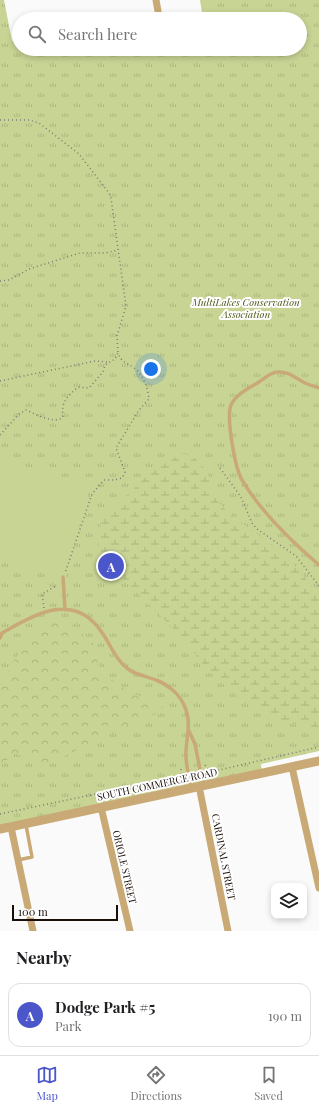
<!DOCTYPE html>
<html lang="en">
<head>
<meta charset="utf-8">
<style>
	body { margin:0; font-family:"Playfair Display",serif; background:#f2f2f2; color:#202124 }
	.controls { position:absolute; right:12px; bottom:12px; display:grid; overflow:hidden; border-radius:8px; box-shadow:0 2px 6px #0003 }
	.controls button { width:36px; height:36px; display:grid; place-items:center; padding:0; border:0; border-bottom:1px solid #e0e0e0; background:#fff; color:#202124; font:20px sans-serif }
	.scale { position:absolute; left:12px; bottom:10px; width:106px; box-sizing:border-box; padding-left:4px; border:2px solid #1a0e08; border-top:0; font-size:11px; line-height:14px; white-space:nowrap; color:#1a0e08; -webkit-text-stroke:3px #fff; paint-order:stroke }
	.you { position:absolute; left:151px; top:369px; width:14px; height:14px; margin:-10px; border:3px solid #fff; border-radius:50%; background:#1a73e8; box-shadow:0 0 0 6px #1a73e833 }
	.badge { display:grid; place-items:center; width:26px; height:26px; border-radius:50%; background:#4b56cb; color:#fff; font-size:13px; font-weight:700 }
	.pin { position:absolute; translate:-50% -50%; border:2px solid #fff; box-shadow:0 1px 4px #0006 }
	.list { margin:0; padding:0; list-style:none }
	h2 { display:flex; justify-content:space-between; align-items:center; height:52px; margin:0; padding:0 16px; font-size:17px }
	h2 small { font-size:13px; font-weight:400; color:#757577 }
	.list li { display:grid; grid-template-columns:26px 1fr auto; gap:12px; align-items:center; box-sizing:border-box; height:64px; margin:0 8px 8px; padding:0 8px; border:1px solid #e0e0e0; border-radius:12px }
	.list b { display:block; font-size:15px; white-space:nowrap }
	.list p { margin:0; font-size:13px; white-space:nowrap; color:#757577 }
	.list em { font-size:13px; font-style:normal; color:#757577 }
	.icon { flex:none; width:22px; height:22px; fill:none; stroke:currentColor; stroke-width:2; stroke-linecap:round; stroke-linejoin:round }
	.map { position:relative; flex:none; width:319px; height:931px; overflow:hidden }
	.search { position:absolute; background:#fff; box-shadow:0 2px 6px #0003; left:12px; right:12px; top:12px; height:44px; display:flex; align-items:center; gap:10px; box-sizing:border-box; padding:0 14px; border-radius:22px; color:#757577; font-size:15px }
	.sheet { height:124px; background:#fff }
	nav { display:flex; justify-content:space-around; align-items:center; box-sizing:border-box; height:56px; border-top:1px solid #e0e0e0; background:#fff; font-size:11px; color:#757577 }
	nav a { display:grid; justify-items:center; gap:2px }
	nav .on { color:#4b56cb }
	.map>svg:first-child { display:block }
	.grass { fill:url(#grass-tufts) }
	.forest { fill:url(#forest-crowns) }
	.wetland { fill:url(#wetland-marsh) }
	.pitch { fill:#c8d494 }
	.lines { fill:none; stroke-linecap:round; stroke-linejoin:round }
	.path { stroke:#807976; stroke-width:1.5; stroke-dasharray:1 3; stroke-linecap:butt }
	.service { stroke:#c9aa76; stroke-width:3.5 }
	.minor { stroke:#c9aa76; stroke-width:7 }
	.tertiary { stroke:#c9aa76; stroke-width:9 }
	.labels { text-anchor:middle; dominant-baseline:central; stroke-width:4; stroke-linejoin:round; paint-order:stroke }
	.park-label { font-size:10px; font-style:italic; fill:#4f5819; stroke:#fff }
	.street-label { font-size:10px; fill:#1a0e08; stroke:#fff }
</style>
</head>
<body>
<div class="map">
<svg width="319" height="931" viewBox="0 0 319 931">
	<defs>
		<pattern id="grass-tufts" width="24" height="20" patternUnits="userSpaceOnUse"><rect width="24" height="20" fill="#c8d494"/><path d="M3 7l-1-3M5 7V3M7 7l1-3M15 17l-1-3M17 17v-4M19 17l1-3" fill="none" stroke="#abb57e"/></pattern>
		<pattern id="forest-crowns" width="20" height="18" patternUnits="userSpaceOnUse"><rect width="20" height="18" fill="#c8d494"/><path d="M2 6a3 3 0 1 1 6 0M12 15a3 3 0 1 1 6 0" fill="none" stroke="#abb57e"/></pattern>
		<pattern id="wetland-marsh" width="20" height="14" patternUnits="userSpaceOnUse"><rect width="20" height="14" fill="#c8d494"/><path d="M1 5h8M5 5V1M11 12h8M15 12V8" fill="none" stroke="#abb57e"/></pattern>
	</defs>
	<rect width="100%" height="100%" fill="#fafafa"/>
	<path class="grass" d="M0,0H4L12,41L19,40V49H300V19H203L200,0H319V751L261,764L262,772L0,826Z"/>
	<path class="forest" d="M61,621L76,627L93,643L100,671L128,691L167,709L98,739L44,767L15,753L0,766V689L12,663L37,628Z"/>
	<path class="wetland" d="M182,453L195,458L208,473L213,495L227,512L287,556L319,595V725L314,727L278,720L236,696L206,668L181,636L115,571L99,554L97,535L104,517L150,473Z"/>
	<path class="pitch" d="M0,461L90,485L66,578L0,560Z"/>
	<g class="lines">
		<path class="path" d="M0,120H29L39,123L79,154L109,193L111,198L126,306L117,336L118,353
			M0,281L9,280L29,269L80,253H106L118,250
			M0,381L95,361L108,362
			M0,435L19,414L26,410C35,414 55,425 63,417C61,401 67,397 78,387L89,388L103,372L105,365L115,359L118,353C122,363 126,362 134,368C143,374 148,388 149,399L139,410L116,448L125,472L122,478L114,480H104L92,494L65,573
			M220,468L241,497L252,523L257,529L296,556L319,586
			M44,608L42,594L54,587H58
			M205,765L210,772
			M206,773L319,747
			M181,778V766
			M0,814L115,790C137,790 162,781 184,777"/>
		<path class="service" d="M319,388C314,386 309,385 305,383C295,378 289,371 277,372C271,372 264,379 259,382C249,388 236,394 231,405C226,418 235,468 242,480C261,512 291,541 319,565
			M63,577L65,610
			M0,638L2,633C36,614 75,590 103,634C111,646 116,660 128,669C136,675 146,676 156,680C167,684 178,693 183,703C192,720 187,734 186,751C185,763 189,776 191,787
			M189,731L195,744L203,785
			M18,860L32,857L26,825"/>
		<path class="minor" d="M156,0L158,11
			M292,767L319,888
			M199,786L228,931
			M101,807L130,931
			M11,827L33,931"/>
		<path class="tertiary" d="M0,829L319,761"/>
	</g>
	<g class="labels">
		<g class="park-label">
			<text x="246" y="302">MultiLakes Conservation<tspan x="246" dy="12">Association</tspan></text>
		</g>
		<g class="street-label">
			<text transform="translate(157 784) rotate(-12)">SOUTH COMMERCE ROAD</text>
			<text transform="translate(224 857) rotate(79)">CARDINAL STREET</text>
			<text transform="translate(125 867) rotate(77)">ORIOLE STREET</text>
		</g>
	</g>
</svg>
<div class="controls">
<button><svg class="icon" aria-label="layers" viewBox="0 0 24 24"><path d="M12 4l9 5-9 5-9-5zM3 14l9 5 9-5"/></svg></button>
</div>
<div class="scale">100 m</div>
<div class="you"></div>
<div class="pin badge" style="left:111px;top:566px">A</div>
<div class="search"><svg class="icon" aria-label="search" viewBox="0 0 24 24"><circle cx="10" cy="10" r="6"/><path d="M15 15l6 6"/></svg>Search here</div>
</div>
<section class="sheet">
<h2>Nearby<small></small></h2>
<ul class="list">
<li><span class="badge">A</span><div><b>Dodge Park #5</b><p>Park</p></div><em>190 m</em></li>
</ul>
</section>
<nav>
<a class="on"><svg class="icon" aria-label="map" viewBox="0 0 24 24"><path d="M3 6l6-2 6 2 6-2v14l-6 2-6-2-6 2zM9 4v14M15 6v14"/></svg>Map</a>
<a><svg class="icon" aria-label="directions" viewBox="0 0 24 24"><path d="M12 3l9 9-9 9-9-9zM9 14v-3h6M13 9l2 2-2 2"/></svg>Directions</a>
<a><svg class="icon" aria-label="saved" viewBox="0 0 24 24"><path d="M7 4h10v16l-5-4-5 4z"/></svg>Saved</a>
</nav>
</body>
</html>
